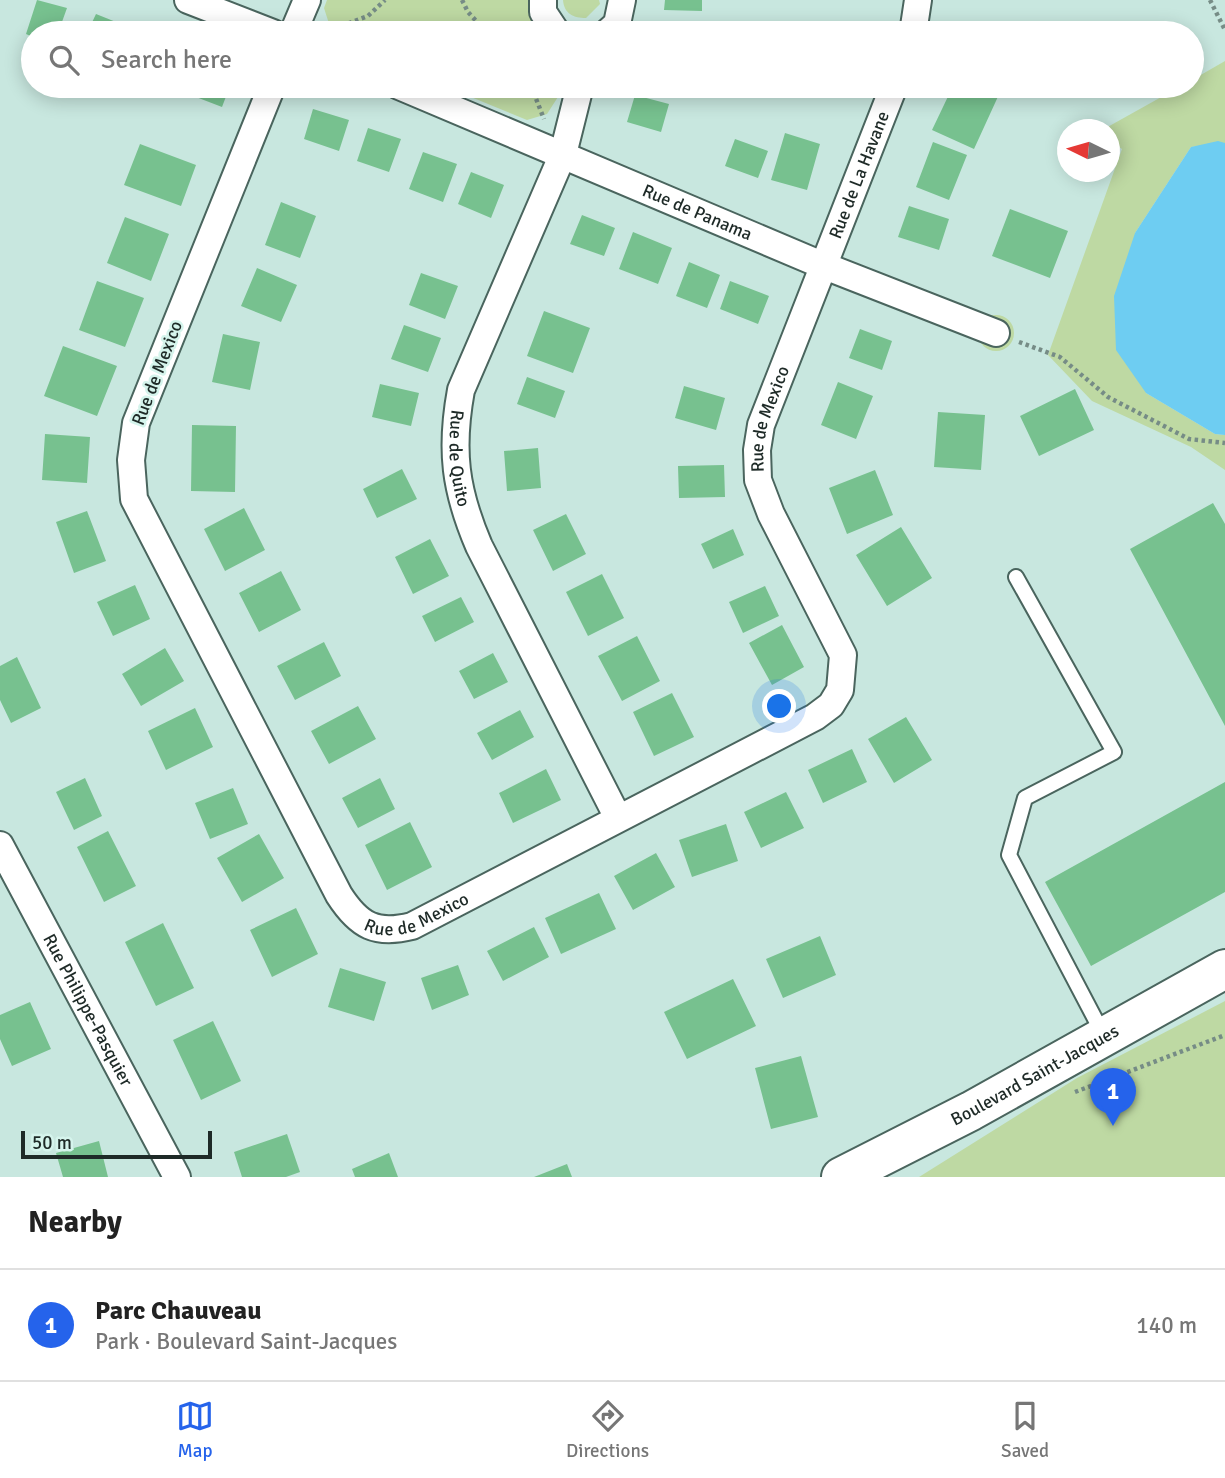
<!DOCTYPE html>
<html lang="en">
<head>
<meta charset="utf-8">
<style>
	body { margin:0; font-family:Signika,sans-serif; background:#f2f2f2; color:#222 }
	.compass { position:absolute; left:1057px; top:119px; width:63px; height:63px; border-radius:50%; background:#fff; box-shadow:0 4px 18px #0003; rotate:275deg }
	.scale { position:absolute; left:21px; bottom:18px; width:191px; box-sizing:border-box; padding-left:7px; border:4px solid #1e2a27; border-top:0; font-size:19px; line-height:24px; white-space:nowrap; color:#1e2a27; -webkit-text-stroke:5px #d5f4ec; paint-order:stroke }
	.you { position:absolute; left:780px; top:707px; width:24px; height:24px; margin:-18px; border:5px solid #fff; border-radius:50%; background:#1a73e8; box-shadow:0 0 0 10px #1a73e833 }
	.badge { display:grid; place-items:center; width:46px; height:46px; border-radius:50%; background:#2563eb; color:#fff; font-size:23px; font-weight:700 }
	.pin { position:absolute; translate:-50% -58px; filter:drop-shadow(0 2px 4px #0008) }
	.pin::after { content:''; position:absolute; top:37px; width:24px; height:21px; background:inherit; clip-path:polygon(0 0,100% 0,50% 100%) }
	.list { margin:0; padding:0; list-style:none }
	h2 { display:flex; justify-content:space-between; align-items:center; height:91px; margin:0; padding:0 28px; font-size:30px }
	h2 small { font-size:23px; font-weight:400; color:#767676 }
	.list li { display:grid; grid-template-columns:46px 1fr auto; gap:21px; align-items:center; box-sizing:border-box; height:112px; padding:0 28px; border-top:2px solid #e0e0e0 }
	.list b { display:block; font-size:26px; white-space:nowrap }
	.list p { margin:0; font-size:23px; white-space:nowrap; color:#767676 }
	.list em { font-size:23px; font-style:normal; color:#767676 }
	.icon { flex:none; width:38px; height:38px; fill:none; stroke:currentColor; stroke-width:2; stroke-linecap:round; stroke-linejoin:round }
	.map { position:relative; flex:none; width:1225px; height:1177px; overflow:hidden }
	.search { position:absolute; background:#fff; box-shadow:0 4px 18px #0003; left:21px; right:21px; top:21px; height:77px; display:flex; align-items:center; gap:18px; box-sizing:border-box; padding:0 24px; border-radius:38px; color:#767676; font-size:26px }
	.sheet { height:203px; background:#fff }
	nav { display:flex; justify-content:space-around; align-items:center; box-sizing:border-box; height:98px; border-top:2px solid #e0e0e0; background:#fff; font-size:19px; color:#767676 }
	nav a { display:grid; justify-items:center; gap:4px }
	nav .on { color:#2563eb }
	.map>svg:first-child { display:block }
	.green { fill:#bed9a3 }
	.water { fill:#6ecdf2 }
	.building { fill:#77c18f }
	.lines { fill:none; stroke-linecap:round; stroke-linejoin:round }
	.lane-casing { stroke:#4a655e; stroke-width:18 }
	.street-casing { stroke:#4a655e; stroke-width:30 }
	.secondary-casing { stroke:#4a655e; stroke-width:42 }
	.path { stroke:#768c86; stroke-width:4.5; stroke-dasharray:3.5 3.5; stroke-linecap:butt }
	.lane { stroke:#fff; stroke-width:14 }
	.street { stroke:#fff; stroke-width:26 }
	.secondary { stroke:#fff; stroke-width:38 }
	.labels { text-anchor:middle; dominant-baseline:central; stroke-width:5; stroke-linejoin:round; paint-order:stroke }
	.street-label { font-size:18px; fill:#1e2a27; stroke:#d5f4ec }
</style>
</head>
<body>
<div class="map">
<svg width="1225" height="1177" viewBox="0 0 1225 1177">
	<rect width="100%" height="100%" fill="#c8e7df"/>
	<path class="green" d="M327,0H530L529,11L545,33H332L324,8Z
		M563,0H599L600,4L586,18C574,18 564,14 563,0Z
		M1225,61V143L1191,147L1135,233L1146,393L1215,434L1225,435V470L1191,447L1092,401L1048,355L1122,149L1110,141V130L1104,129L1181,86H1192V80Z
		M444,86H565L547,114L527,120Z
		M978 333a18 18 0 1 1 36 0a18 18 0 1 1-36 0Z
		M1225,1001V1177H919L1077,1078Z"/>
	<path class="water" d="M1218,141L1225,143V435L1215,434L1146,393L1116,350L1114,296L1135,233L1191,147Z"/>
	<path class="building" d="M37,0L67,8L58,33H33V37L26,34Z
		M665,0H702V11L664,10Z
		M96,14L126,26L123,33H87Z
		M186,86H230L222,107L183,92Z
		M799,86H840L837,97Z
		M953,86H992L1001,90L974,149L932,130Z
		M635,95L669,104L661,132L627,122Z
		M313,109L349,120L339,151L304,139Z
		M368,128L401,139L389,172L357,161Z
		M785,133L820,144L807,190L771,180Z
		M735,139L768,151L758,178L725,166Z
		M933,142L967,155L949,200L916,187Z
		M140,144L196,165L181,206L124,185Z
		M423,152L457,164L443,202L409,189Z
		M471,172L504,185L491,218L458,204Z
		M281,202L316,216L300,258L265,245Z
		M909,206L949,219L939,250L898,237Z
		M1010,209L1068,231L1050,278L992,256Z
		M582,215L615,228L604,256L570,244Z
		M125,217L169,234L151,281L107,263Z
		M633,232L672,248L658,284L619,269Z
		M689,262L720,275L707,308L676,296Z
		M257,268L297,285L281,322L241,306Z
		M421,273L458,286L445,319L409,305Z
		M97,281L144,298L125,347L79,330Z
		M730,281L769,296L758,324L720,309Z
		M544,311L590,328L573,373L527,356Z
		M404,325L441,338L428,372L391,359Z
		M860,329L892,341L882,370L849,358Z
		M223,334L260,342L250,390L212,382Z
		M63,346L117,366L97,416L44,396Z
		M527,377L565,391L555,418L517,404Z
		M838,382L873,396L856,439L821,425Z
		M380,384L419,393L411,426L372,417Z
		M684,386L725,398L716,430L675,418Z
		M1075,389L1094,430L1039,456L1020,416Z
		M938,412L985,415L981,470L934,467Z
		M192,425L236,426L235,492L191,491Z
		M45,434L90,437L87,483L42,480Z
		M538,448L541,488L507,491L504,451Z
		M724,465L725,497L679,498L678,466Z
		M402,469L417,499L377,518L363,489Z
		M875,470L893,515L847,534L829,488Z
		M1213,503L1225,524V726L1130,549Z
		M244,508L265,550L225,571L204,529Z
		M87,511L106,561L74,573L56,522Z
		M566,514L586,554L553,571L533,530Z
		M901,527L932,578L887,606L856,555Z
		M733,529L744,555L713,569L701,544Z
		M430,539L449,576L413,594L395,557Z
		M281,571L301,610L259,632L239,593Z
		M602,574L624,618L588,636L566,592Z
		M135,585L150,619L113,636L97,602Z
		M765,586L779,616L743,633L729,602Z
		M461,597L474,622L435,642L422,616Z
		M782,625L804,667L772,685L749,643Z
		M637,636L660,681L622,701L598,656Z
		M324,642L341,676L295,700L277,666Z
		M165,648L184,681L141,706L122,674Z
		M493,653L508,682L474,699L459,671Z
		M17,657L41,708L11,723L0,700V666Z
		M672,693L694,737L654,756L633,712Z
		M358,706L376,739L329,764L311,731Z
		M195,708L213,747L166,770L148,731Z
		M520,710L534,737L492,760L477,733Z
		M906,717L932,760L894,783L868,739Z
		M852,749L867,782L823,803L808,770Z
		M546,769L561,800L513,823L499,793Z
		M85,778L102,816L74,830L56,792Z
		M380,778L395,809L358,828L342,798Z
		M1225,782V892L1091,966L1045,882Z
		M233,788L248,824L210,839L195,803Z
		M786,792L804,828L761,848L744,812Z
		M410,822L432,867L387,890L365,845Z
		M726,824L738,861L692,877L679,840Z
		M108,831L136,886L104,902L77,847Z
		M259,834L284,878L242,902L217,858Z
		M656,853L675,887L633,910L614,876Z
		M599,893L616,929L561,954L545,918Z
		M296,908L318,954L272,977L250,930Z
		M163,923L194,988L156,1006L125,942Z
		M534,927L549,957L503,981L487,951Z
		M820,936L836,975L783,998L766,959Z
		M458,965L469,995L432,1010L421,978Z
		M340,968L386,982L374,1021L328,1007Z
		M733,979L756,1026L687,1059L664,1012Z
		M30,1002L51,1049L12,1066L0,1039V1015Z
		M213,1021L241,1081L201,1100L173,1040Z
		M801,1056L818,1117L771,1129L755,1068Z
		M287,1134L300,1172L286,1177H242L234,1152Z
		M99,1141L108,1177H63L56,1153Z
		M389,1153L398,1177H355L352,1169Z
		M567,1164L572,1177H534Z"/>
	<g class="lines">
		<g class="lane-casing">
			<path id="lane" d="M1016,577L1114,752L1025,798L1009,855L1103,1034"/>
		</g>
		<g class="street-casing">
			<g id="street">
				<path d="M188,0L273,33"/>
				<path d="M543,0V12L557,33"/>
				<path d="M293,33L307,0"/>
				<path d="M607,33L617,24L622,0"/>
				<path d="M913,33L918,0"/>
				<path id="s1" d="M272,86L136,423L131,460L134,499L339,895C359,926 376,935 412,926L815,717L831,705L840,690L843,655L771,514L758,480L757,450L761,425L894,86"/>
				<path id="s2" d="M399,86L822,265L996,333"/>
				<path id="s3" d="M580,86L563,154L461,390C450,450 455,490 479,546L618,818"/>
				<path id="s4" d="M0,845L177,1177"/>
			</g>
		</g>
		<g class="secondary-casing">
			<g id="secondary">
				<path id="s5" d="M841,1177L971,1111L1225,969"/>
			</g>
		</g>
		<path class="path" d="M462,0L468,12L487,33
			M1210,0L1225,30
			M331,33L333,29L368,16L385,0
			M531,86L544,119
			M1019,342L1060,357L1108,397L1189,439L1225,443
			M1075,1092L1225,1035"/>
		<use href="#lane" class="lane"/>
		<use href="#street" class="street"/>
		<use href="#secondary" class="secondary"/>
	</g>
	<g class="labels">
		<g class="street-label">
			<text stroke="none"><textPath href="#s1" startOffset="2018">Rue de La Havane</textPath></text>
			<text stroke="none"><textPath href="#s2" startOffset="324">Rue de Panama</textPath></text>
			<text transform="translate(157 373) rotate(-69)">Rue de Mexico</text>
			<text stroke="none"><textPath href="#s1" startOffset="1757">Rue de Mexico</textPath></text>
			<text stroke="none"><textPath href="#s3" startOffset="396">Rue de Quito</textPath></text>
			<text stroke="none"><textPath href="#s1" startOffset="980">Rue de Mexico</textPath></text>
			<text stroke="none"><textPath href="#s4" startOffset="187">Rue Philippe-Pasquier</textPath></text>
			<text stroke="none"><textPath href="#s5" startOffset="219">Boulevard Saint-Jacques</textPath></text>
		</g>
	</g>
</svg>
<svg class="compass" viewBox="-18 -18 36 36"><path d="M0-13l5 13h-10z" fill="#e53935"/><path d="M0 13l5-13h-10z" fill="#767676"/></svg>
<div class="scale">50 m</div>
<div class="you"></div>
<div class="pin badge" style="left:1113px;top:1126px">1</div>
<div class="search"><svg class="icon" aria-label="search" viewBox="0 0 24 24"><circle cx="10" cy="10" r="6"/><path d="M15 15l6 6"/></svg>Search here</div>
</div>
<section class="sheet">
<h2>Nearby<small></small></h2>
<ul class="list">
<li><span class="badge">1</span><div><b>Parc Chauveau</b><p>Park · Boulevard Saint-Jacques</p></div><em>140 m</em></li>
</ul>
</section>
<nav>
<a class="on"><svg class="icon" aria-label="map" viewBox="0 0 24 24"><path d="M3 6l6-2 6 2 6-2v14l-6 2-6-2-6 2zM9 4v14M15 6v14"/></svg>Map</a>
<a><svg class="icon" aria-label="directions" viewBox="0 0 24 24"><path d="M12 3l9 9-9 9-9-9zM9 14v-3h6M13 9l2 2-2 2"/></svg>Directions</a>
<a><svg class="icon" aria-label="saved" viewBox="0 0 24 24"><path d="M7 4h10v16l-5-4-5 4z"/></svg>Saved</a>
</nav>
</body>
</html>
